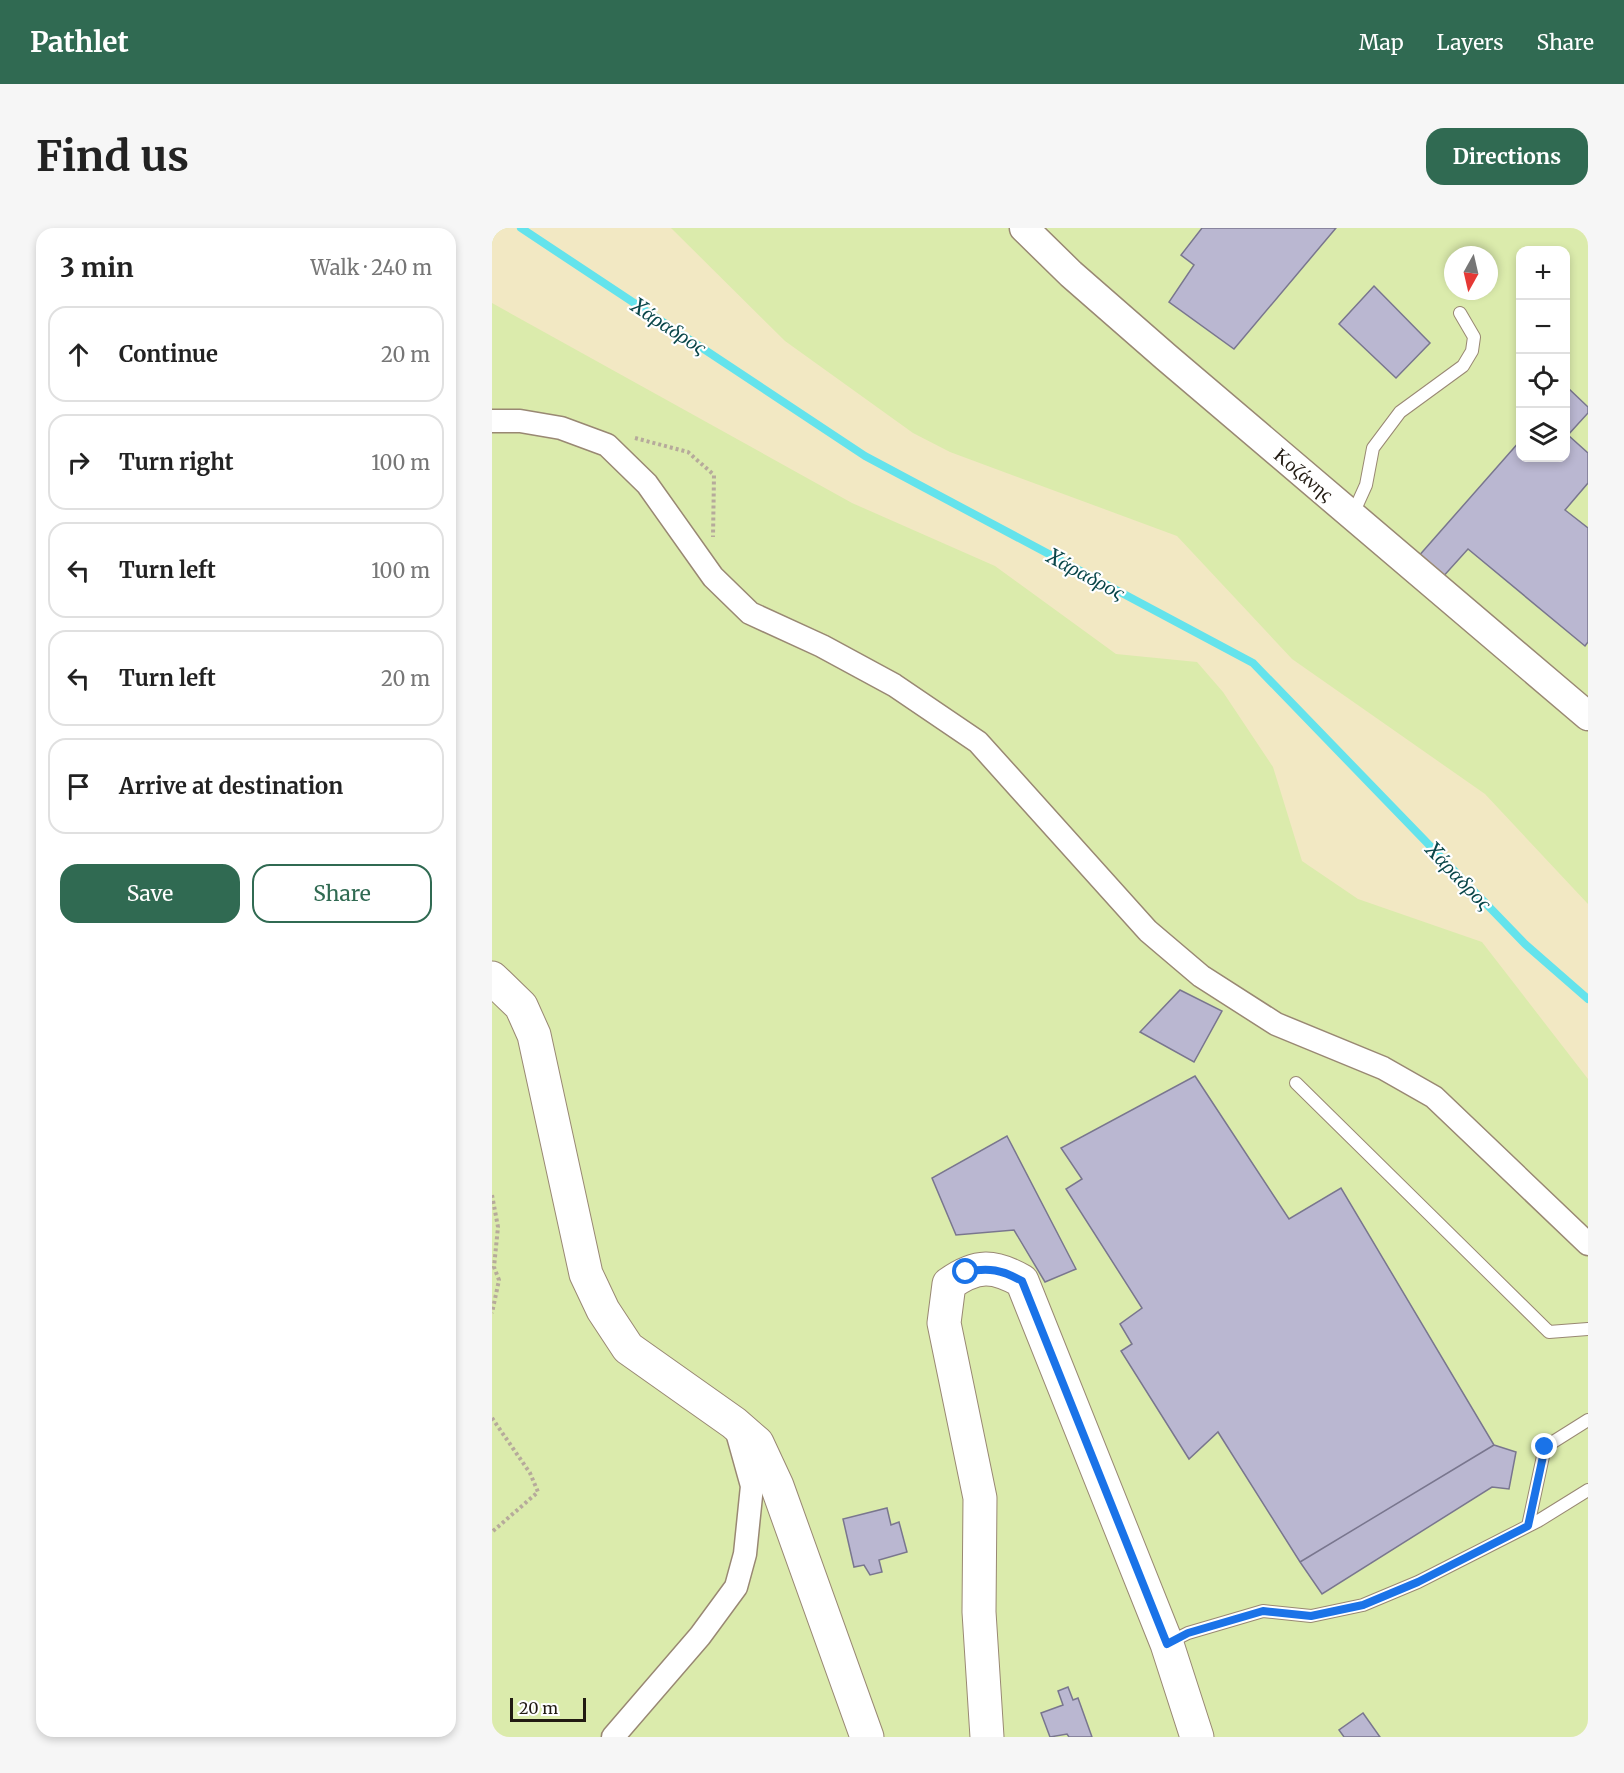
<!DOCTYPE html>
<html lang="en">
<head>
<meta charset="utf-8">
<style>
	body { margin:0; font-family:Merriweather,serif; background:#f6f6f6; color:#222 }
	.controls { position:absolute; right:18px; top:18px; display:grid; overflow:hidden; border-radius:12px; box-shadow:0 3px 9px #0003 }
	.controls button { width:54px; height:54px; display:grid; place-items:center; padding:0; border:0; border-bottom:2px solid #e0e0e0; background:#fff; color:#222; font:30px sans-serif }
	.compass { position:absolute; left:952px; top:18px; width:54px; height:54px; border-radius:50%; background:#fff; box-shadow:0 3px 9px #0003; rotate:188deg }
	.scale { position:absolute; left:18px; bottom:15px; width:76px; box-sizing:border-box; padding-left:6px; border:3px solid #211a12; border-top:0; font-size:16px; line-height:21px; white-space:nowrap; color:#211a12; -webkit-text-stroke:4px #fff; paint-order:stroke }
	.stop { position:absolute; width:18px; height:18px; margin:-14px; border:4px solid #1a73e8; border-radius:50%; background:#fff }
	.stop.end { background:#1a73e8; border-color:#fff; box-shadow:0 2px 6px #0008 }
	.list { margin:0; padding:0; list-style:none }
	h2 { display:flex; justify-content:space-between; align-items:center; height:78px; margin:0; padding:0 24px; font-size:26px }
	h2 small { font-size:20px; font-weight:400; color:#767676 }
	.list li { display:grid; grid-template-columns:39px 1fr auto; gap:18px; align-items:center; box-sizing:border-box; height:96px; margin:0 12px 12px; padding:0 12px; border:2px solid #e0e0e0; border-radius:18px }
	.list b { display:block; font-size:22px; white-space:nowrap }
	.list em { font-size:20px; font-style:normal; color:#767676 }
	.actions { display:flex; gap:12px; padding:18px 24px }
	.actions a { flex:1; padding:14px 0; border:2px solid #306a52; border-radius:18px; text-align:center; font-size:21px; color:#306a52 }
	.actions .main { background:#306a52; color:#fff }
	.icon { flex:none; width:33px; height:33px; fill:none; stroke:currentColor; stroke-width:2; stroke-linecap:round; stroke-linejoin:round }
	.map { position:relative; flex:none; width:1096px; height:1509px; overflow:hidden; border-radius:18px }
	header { display:flex; align-items:center; gap:36px; box-sizing:border-box; height:84px; padding:0 30px; background:#306a52; color:#fff }
	header strong { font-size:28px }
	nav { display:flex; gap:33px; margin-inline-start:auto; font-size:21px }
	.intro { display:flex; align-items:center; justify-content:space-between; box-sizing:border-box; height:144px; padding:0 36px }
	h1 { margin:0; font-size:42px }
	.button { padding:15px 27px; border-radius:18px; background:#306a52; color:#fff; font-size:21px; font-weight:700 }
	main { display:flex; gap:36px; padding:0 36px }
	aside { flex:1; background:#fff; border-radius:18px; box-shadow:0 3px 9px #0003 }
	.map>svg:first-child { display:block }
	.green { fill:#dbebac; fill-rule:evenodd }
	.sand { fill:#f2e8c3 }
	.lines { fill:none; stroke-linecap:round; stroke-linejoin:round }
	.stream { stroke:#64e3ec; stroke-width:8 }
	.building { fill:#bab7d1; stroke:#79768e; stroke-width:1.5 }
	.service-casing { stroke:#998873; stroke-width:14 }
	.minor-casing { stroke:#998873; stroke-width:25 }
	.tertiary-casing { stroke:#998873; stroke-width:31 }
	.secondary-casing { stroke:#998873; stroke-width:35 }
	.path { stroke:#b6aa9b; stroke-width:4; stroke-dasharray:3 3; stroke-linecap:butt }
	.service { stroke:#fff; stroke-width:12 }
	.minor { stroke:#fff; stroke-width:22 }
	.tertiary { stroke:#fff; stroke-width:28 }
	.secondary { stroke:#fff; stroke-width:33 }
	.route { stroke:#1a73e8; stroke-width:8 }
	.labels { text-anchor:middle; dominant-baseline:central; stroke-width:4.5; stroke-linejoin:round; paint-order:stroke }
	.street-label { font-size:20px; fill:#211a12; stroke:#fff }
	.water-label { font-size:21px; font-style:italic; fill:#094649; stroke:#fff }
</style>
</head>
<body>
<header>
<strong>Pathlet</strong>
<nav><a>Map</a><a>Layers</a><a>Share</a></nav>
</header>
<div class="intro"><h1>Find us</h1><a class="button">Directions</a></div>
<main>
<aside>
<h2>3 min<small>Walk · 240 m</small></h2>
<ul class="list">
<li><svg class="icon" aria-label="ahead" viewBox="0 0 24 24"><path d="M12 20V5M6 11l6-6 6 6"/></svg><div><b>Continue</b></div><em>20 m</em></li>
<li><svg class="icon" aria-label="right" viewBox="0 0 24 24"><path d="M7 20v-9h11M14 6l5 5-5 5"/></svg><div><b>Turn right</b></div><em>100 m</em></li>
<li><svg class="icon" aria-label="left" viewBox="0 0 24 24"><path d="M17 20v-9H6M10 6l-5 5 5 5"/></svg><div><b>Turn left</b></div><em>100 m</em></li>
<li><svg class="icon" aria-label="left" viewBox="0 0 24 24"><path d="M17 20v-9H6M10 6l-5 5 5 5"/></svg><div><b>Turn left</b></div><em>20 m</em></li>
<li><svg class="icon" aria-label="arrive" viewBox="0 0 24 24"><path d="M6 21V4h12l-3 4 3 4H6"/></svg><div><b>Arrive at destination</b></div></li>
</ul>
<div class="actions"><a class="main">Save</a><a>Share</a></div>
</aside>
<div class="map">
<svg width="1096" height="1509" viewBox="0 0 1096 1509">
	<rect width="100%" height="100%" fill="#feefdd"/>
	<path class="green" d="M0,0H1096V1509H0ZM1028,22H1074V230H1028ZM961,27H997V63H961Z"/>
	<path class="sand" d="M0,0H179L293,113L421,205L458,224L685,308L800,431L993,566L1096,676V851L990,714L866,671L810,633L781,539L731,464L705,434L624,426L503,338L360,275L0,75Z"/>
	<g class="lines">
		<path class="stream" d="M29,0L373,228L761,435L1033,716L1096,771"/>
	</g>
	<path class="building" d="M710,0H844L742,121L677,74L702,37L689,27Z
		M882,58L938,115L904,150L847,96Z
		M1075,159L1096,179V185L1076,207L1096,225V255L1073,282L1096,300V414L1093,418L976,321L949,351L925,330L1028,213V230H1074Z
		M688,762L730,783L702,834L648,804Z
		M703,848L797,991L849,960L1002,1217L808,1334L726,1204L697,1231L629,1123L640,1116L628,1096L650,1080L574,961L590,951L569,920Z
		M515,908L584,1041L553,1054L522,1002L464,1007L440,950Z
		M1002,1217L1024,1224L1017,1261L1000,1259L830,1366L808,1334Z
		M395,1280L399,1297L407,1294L415,1324L387,1332L390,1344L378,1347L372,1337L362,1339L351,1291Z
		M576,1459L581,1472L586,1470L600,1509H577L575,1506L558,1509L549,1485L571,1477L566,1463Z
		M871,1485L888,1509H852L847,1502Z"/>
	<g class="lines">
		<g class="service-casing">
			<path id="service" d="M860,288L874,257L881,220L908,184L971,138L980,123L982,109L968,85
				M804,855L1057,1104L1096,1101
				M1036,1298L1053,1219L1096,1192
				M676,1415L696,1405L771,1383L819,1388L871,1377L926,1354L1046,1293L1096,1262"/>
		</g>
		<g class="minor-casing">
			<path id="minor" d="M0,193H28L69,200L115,217L155,256L221,349L258,385L330,418L402,457L486,514L656,703L709,748L784,796L891,840L942,869L1096,1016
				M121,1509L208,1408L244,1359L253,1326L260,1258L243,1197"/>
		</g>
		<g class="tertiary-casing">
			<path id="tertiary" d="M532,0L579,46L674,129L1096,488"/>
		</g>
		<g class="secondary-casing">
			<path id="secondary" d="M0,750L29,778L42,807L94,1046L111,1082L136,1120L242,1195L265,1215L285,1258L375,1509
				M495,1509L487,1384L488,1270L452,1095L457,1056C485,1036 502,1037 530,1053L675,1416L705,1509"/>
		</g>
		<path class="path" d="M143,210L196,224L222,247L221,309
			M0,967L6,999L2,1039L7,1052L0,1085
			M0,1190L38,1245L46,1264L0,1304"/>
		<use href="#service" class="service"/>
		<use href="#minor" class="minor"/>
		<use href="#tertiary" class="tertiary"/>
		<use href="#secondary" class="secondary"/>
	</g>
	<g class="lines">
		<path class="route" d="M474,1044C497,1039 510,1042 530,1053L675,1416L696,1405L771,1383L819,1388L871,1377L926,1354L1036,1298L1053,1219"/>
	</g>
	<g class="labels">
		<g class="street-label">
			<text transform="translate(812 246) rotate(40)">Κοζάνης</text>
		</g>
		<g class="water-label">
			<text transform="translate(177 98) rotate(33)">Χάραδρος</text>
			<text transform="translate(594 346) rotate(28)">Χάραδρος</text>
			<text transform="translate(967 648) rotate(46)">Χάραδρος</text>
		</g>
	</g>
</svg>
<div class="controls">
<button>+</button>
<button>−</button>
<button><svg class="icon" aria-label="locate" viewBox="0 0 24 24"><circle cx="12" cy="12" r="6"/><path d="M12 2v4M12 18v4M2 12h4M18 12h4"/></svg></button>
<button><svg class="icon" aria-label="layers" viewBox="0 0 24 24"><path d="M12 4l9 5-9 5-9-5zM3 14l9 5 9-5"/></svg></button>
</div>
<svg class="compass" viewBox="-18 -18 36 36"><path d="M0-13l5 13h-10z" fill="#e53935"/><path d="M0 13l5-13h-10z" fill="#767676"/></svg>
<div class="scale">20 m</div>
<div class="stop" style="left:474px;top:1044px"></div>
<div class="stop end" style="left:1053px;top:1219px"></div>
</div>
</main>
</body>
</html>
